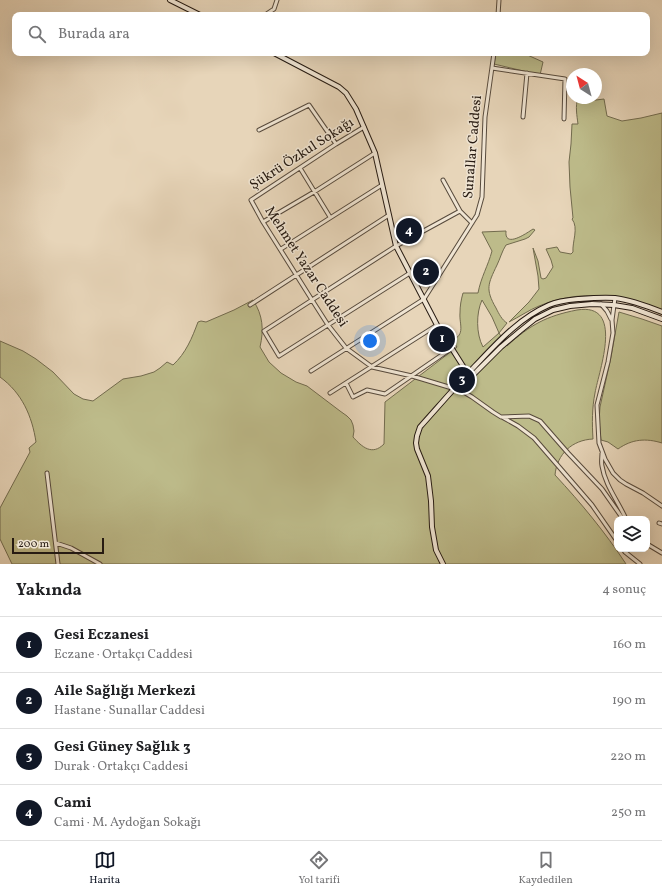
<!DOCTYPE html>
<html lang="tr">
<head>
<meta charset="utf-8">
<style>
	body { margin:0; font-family:Vollkorn,serif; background:#f2f2f2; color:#202124 }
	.controls { position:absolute; right:12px; bottom:12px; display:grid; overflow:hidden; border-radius:8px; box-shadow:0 4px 16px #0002 }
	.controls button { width:36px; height:36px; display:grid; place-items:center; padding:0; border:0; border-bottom:1px solid #e0e0e0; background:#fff; color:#202124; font:20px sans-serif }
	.compass { position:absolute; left:566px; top:68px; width:36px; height:36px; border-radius:50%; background:#fff; box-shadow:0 4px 16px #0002; rotate:324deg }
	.scale { position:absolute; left:12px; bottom:10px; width:92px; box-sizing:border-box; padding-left:4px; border:2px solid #271b12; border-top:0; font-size:11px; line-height:14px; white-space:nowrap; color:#271b12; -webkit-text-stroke:3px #efe4d2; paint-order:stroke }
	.you { position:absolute; left:370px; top:341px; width:14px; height:14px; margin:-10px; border:3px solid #fff; border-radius:50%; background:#1a73e8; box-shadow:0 0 0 6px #1a73e833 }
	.badge { display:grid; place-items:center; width:26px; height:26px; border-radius:50%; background:#111827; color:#fff; font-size:13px; font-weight:700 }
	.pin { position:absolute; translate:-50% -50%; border:2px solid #fff; box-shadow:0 1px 4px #0006 }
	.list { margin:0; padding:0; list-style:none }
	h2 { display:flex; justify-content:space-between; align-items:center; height:52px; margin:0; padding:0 16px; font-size:17px }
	h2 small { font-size:13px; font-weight:400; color:#757577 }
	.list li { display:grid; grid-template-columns:26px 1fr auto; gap:12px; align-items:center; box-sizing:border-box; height:56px; padding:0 16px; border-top:1px solid #e0e0e0 }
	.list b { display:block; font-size:15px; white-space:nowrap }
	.list p { margin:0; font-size:13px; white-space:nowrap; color:#757577 }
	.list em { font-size:13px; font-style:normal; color:#757577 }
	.icon { flex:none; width:22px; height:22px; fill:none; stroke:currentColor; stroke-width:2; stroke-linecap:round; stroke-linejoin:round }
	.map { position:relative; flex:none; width:662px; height:564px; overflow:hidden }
	.search { position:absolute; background:#fff; box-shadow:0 4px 16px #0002; left:12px; right:12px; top:12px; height:44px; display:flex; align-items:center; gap:10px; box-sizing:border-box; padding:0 14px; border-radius:8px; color:#757577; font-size:15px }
	.sheet { height:276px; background:#fff }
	nav { display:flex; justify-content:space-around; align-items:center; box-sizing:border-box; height:56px; border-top:1px solid #e0e0e0; background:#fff; font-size:11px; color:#757577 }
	nav a { display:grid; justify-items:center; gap:2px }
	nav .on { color:#111827 }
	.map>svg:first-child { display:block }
	.green { fill:#bdbb8a; stroke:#726b4e; fill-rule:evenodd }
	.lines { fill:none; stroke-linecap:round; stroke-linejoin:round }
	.street-casing { stroke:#574a3c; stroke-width:5 }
	.secondary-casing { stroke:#271b12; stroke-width:6 }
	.street { stroke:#efe4d2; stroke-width:3 }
	.secondary { stroke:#efe4d2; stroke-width:4 }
	.labels { text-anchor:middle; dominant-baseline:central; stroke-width:3; stroke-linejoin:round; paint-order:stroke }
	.street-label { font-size:14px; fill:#271b12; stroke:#efe4d2 }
</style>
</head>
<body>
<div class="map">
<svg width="662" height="564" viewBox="0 0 662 564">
	<rect width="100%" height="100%" fill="#e7d5b9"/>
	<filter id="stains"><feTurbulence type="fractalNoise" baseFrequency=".005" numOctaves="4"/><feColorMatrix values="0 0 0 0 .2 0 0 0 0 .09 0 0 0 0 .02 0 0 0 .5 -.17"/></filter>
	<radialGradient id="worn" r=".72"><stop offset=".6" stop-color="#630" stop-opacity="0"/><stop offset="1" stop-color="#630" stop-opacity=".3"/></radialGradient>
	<path class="green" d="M496,53H523L543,62L540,75L494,64Z
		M578,98H579L580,102L604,99L607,116L622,121L641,118L662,113V311C646,307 631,301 615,298C589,293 563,296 539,306C529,310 519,317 509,322L529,302L539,289L538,276L533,248L538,261L541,278L543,279L546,278L553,267L551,260L546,249L557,247L560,252L571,254L573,252C572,242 579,228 572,219L573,218L570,187L569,162L571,144L572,124H578C577,116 575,106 578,98Z
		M533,229L535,230L529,237L525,239L506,245C502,251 500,259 497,265C488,284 485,289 496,308C499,314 502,320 507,323L499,333L507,346C530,325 546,316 577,310C625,302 599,370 595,393C592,408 592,423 593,439C572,440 557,454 555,475C581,503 605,532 626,564H12L0,539V508L30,452L29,448L36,442C32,416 22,393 0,377V341L23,351L36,359L53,372L74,394L83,399L93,401L123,379L141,376L154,372L160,368L167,362L173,365C186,353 192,338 198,322L201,321L206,322L234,310L253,300C263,315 264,330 260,347L269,362L281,373L296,382L307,386L340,411L347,416L351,420L353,425L354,431L353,437C362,447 372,456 384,444L385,402L457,347L452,340C466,335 459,324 460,313C460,306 461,300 463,293H478C481,277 488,266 492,251L482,232L506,231C504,249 527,233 533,229ZM482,300L492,317L499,333L483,347C476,334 476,313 482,300Z
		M619,312L642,319L662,326V443C646,438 632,439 618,449L608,442L601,440L599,421L600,407L611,357Z"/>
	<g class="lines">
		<g class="street-casing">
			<path id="street" d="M265,15L274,9L277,0
				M498,15L499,0
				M492,68L565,79L564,119
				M523,117L527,73
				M364,127L336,144L251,200L263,222L312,300L328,325L346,348L372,367L412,376L462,391L472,397L493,412L501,417L529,416L540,421L568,453L602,489L623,519
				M259,130L309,105L336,144
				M300,168L330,217
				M443,180L460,211L472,223
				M263,222L314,192L375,153
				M281,249L382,185
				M410,273L279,356L264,331L312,300L396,246L460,211
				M615,298L612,320L613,333L608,362L597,405L599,443L605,459L613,473L620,480L626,484L643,493L662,506
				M601,304L607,311L611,319
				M250,305L389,215
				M311,371L424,299L477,215L482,197L485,117L494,53
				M346,383L353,397L367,390L385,394L452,348
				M330,393L437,325
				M502,417L518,426L534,438L592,505L617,541
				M602,453C602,457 601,462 602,466C605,485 618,501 626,519
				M47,473L58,564
				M659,523L662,524
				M56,543L71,548L100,564
				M647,544L662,553
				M623,549L625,552L640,564"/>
		</g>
		<g class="secondary-casing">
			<path id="secondary" d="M170,0L200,15
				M274,53L339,87L346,93L356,109L375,153L396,246L437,325L468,374
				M461,383L474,374L501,347L520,331L535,319L553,310L570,306L592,304L614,305L632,308L662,319
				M443,564L436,550L432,527L431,501L428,476L417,449L416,443L417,436L420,427C438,407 456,386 475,366C497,343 519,318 549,305C558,301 569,300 579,299C591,298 604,297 615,298C631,300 647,306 662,312"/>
		</g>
		<use href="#street" class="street"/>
		<use href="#secondary" class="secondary"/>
	</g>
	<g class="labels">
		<g class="street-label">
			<text transform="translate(473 147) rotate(-85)">Sunallar Caddesi</text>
			<text transform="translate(302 154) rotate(-33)">Şükrü Özkul Sokağı</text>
			<text transform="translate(306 267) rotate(57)">Mehmet Yazar Caddesi</text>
		</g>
	</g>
	<rect width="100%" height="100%" filter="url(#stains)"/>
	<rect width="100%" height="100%" fill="url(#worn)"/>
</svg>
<div class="controls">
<button><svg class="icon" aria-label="layers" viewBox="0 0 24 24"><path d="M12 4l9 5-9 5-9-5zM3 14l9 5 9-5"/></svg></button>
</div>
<svg class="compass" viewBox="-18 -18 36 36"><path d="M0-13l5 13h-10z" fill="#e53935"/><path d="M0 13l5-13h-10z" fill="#757577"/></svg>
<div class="scale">200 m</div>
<div class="you"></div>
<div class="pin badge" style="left:442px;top:339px">1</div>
<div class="pin badge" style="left:426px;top:272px">2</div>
<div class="pin badge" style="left:462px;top:380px">3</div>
<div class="pin badge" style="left:409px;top:231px">4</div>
<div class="search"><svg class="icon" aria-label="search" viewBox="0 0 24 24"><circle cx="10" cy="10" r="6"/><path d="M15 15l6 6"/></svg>Burada ara</div>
</div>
<section class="sheet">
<h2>Yakında<small>4 sonuç</small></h2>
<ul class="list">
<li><span class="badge">1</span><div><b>Gesi Eczanesi</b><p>Eczane · Ortakçı Caddesi</p></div><em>160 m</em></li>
<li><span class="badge">2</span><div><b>Aile Sağlığı Merkezi</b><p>Hastane · Sunallar Caddesi</p></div><em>190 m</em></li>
<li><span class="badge">3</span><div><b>Gesi Güney Sağlık 3</b><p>Durak · Ortakçı Caddesi</p></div><em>220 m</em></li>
<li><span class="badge">4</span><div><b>Cami</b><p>Cami · M. Aydoğan Sokağı</p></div><em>250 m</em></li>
</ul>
</section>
<nav>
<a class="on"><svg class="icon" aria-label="map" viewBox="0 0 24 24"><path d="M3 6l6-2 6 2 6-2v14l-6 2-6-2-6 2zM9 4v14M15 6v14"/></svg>Harita</a>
<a><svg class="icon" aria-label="directions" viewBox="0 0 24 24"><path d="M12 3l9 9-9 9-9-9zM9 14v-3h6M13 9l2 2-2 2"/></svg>Yol tarifi</a>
<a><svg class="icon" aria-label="saved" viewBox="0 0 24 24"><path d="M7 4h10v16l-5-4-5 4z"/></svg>Kaydedilen</a>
</nav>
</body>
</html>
